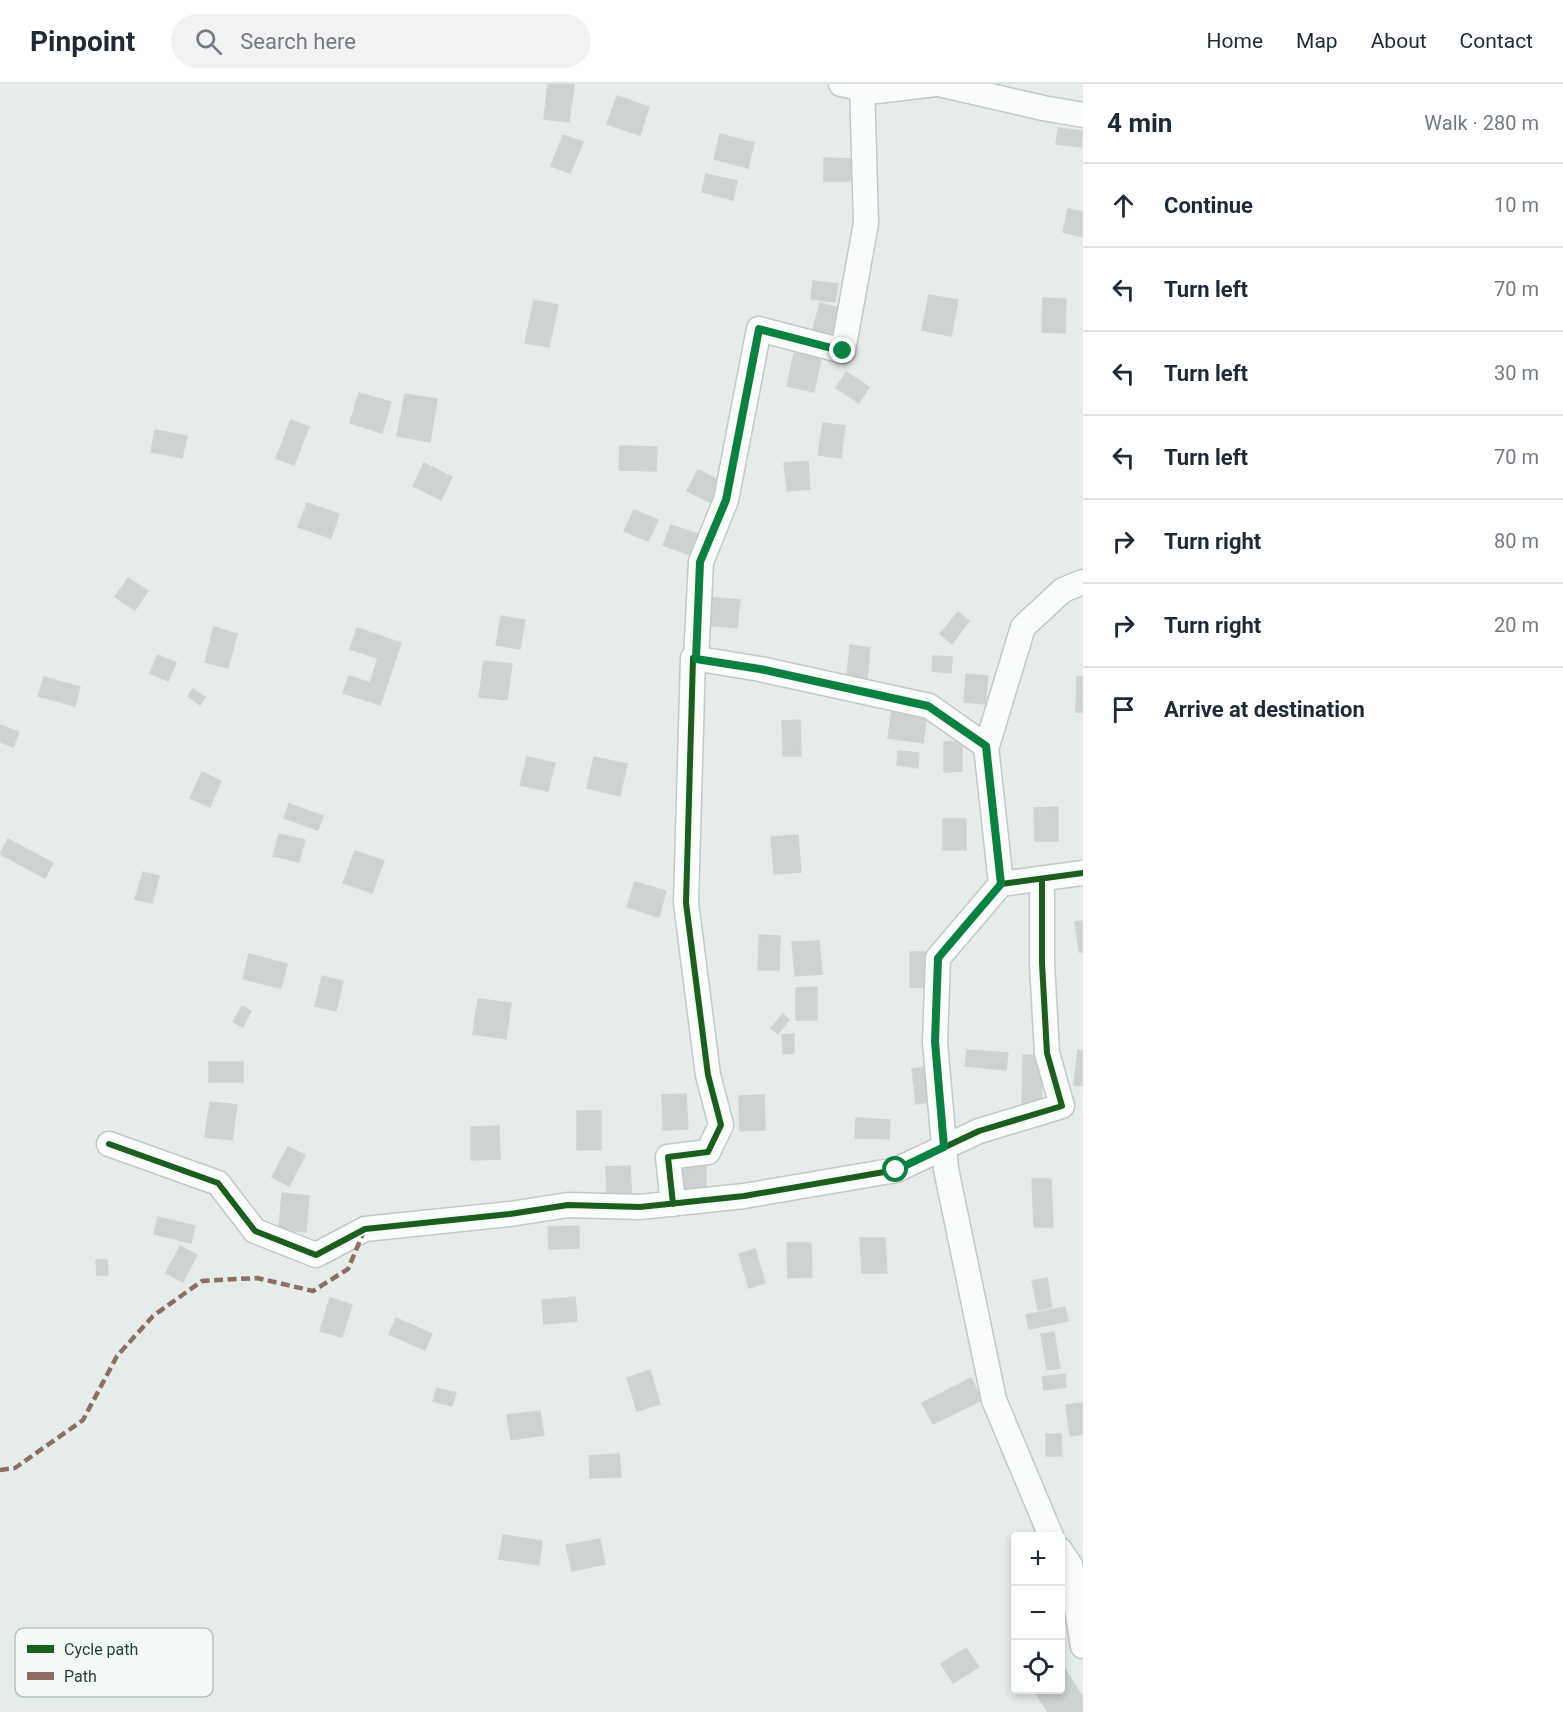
<!DOCTYPE html>
<html lang="en">
<head>
<meta charset="utf-8">
<style>
	body { margin:0; font-family:Roboto,sans-serif; background:#f2f2f3; color:#1f2937 }
	.controls { position:absolute; right:18px; bottom:18px; display:grid; overflow:hidden; border-radius:6px; box-shadow:0 3px 9px #0003 }
	.controls button { width:54px; height:54px; display:grid; place-items:center; padding:0; border:0; border-bottom:2px solid #e0e1e3; background:#fff; color:#1f2937; font:30px sans-serif }
	.stop { position:absolute; width:18px; height:18px; margin:-14px; border:4px solid #0b8043; border-radius:50%; background:#fff }
	.stop.end { background:#0b8043; border-color:#fff; box-shadow:0 2px 6px #0008 }
	.list { margin:0; padding:0; list-style:none }
	h2 { display:flex; justify-content:space-between; align-items:center; height:78px; margin:0; padding:0 24px; font-size:26px }
	h2 small { font-size:20px; font-weight:400; color:#747a83 }
	.list li { display:grid; grid-template-columns:39px 1fr auto; gap:18px; align-items:center; box-sizing:border-box; height:84px; padding:0 24px; border-top:2px solid #e0e1e3 }
	.list b { display:block; font-size:22px; white-space:nowrap }
	.list em { font-size:20px; font-style:normal; color:#747a83 }
	.icon { flex:none; width:33px; height:33px; fill:none; stroke:currentColor; stroke-width:2; stroke-linecap:round; stroke-linejoin:round }
	.map { position:relative; flex:none; width:1083px; height:1628px; overflow:hidden }
	header { display:flex; align-items:center; gap:36px; box-sizing:border-box; height:84px; padding:0 30px; background:#fff; border-bottom:2px solid #e0e1e3 }
	header strong { font-size:28px }
	nav { display:flex; gap:33px; margin-inline-start:auto; font-size:21px }
	.search { width:420px; height:54px; background:#f2f2f3; display:flex; align-items:center; gap:15px; box-sizing:border-box; padding:0 21px; border-radius:33px; color:#747a83; font-size:22px }
	main { display:flex }
	aside { flex:1; background:#fff }
	.map>svg:first-child { display:block }
	.building { fill:#cdd3d0; stroke:#cfd5d2; stroke-width:1.5 }
	.lines { fill:none; stroke-linecap:round; stroke-linejoin:round }
	.minor-casing { stroke:#c3c9c6; stroke-width:27 }
	.minor { stroke:#fbfcfc; stroke-width:24 }
	.quiet { stroke:#8d6e63; stroke-width:4.5; stroke-dasharray:9 4.5; stroke-linecap:butt }
	.cycleway-casing { stroke:#f5faf7; stroke-width:10 }
	.cycleway { stroke:#1b5e20; stroke-width:6 }
	.route { stroke:#0b8043; stroke-width:8 }
	.key { fill:#f5faf7; stroke:#b6c2bd; stroke-width:1.5 }
	.key-label { font-size:16px; fill:#224137 }
</style>
</head>
<body>
<header>
<strong>Pinpoint</strong>
<div class="search"><svg class="icon" aria-label="search" viewBox="0 0 24 24"><circle cx="10" cy="10" r="6"/><path d="M15 15l6 6"/></svg>Search here</div>
<nav><a>Home</a><a>Map</a><a>About</a><a>Contact</a></nav>
</header>
<main>
<div class="map">
<svg width="1083" height="1628" viewBox="0 0 1083 1628">
	<rect width="100%" height="100%" fill="#e6ece9"/>
	<path class="building" d="M548,0H574L569,38L544,35Z
		M617,12L649,23L640,51L607,40Z
		M1058,44L1083,47L1081,63L1056,60Z
		M720,50L754,59L748,84L714,75Z
		M563,51L583,58L570,89L551,82Z
		M824,74L852,75L851,97H824Z
		M706,90L737,97L733,116L702,108Z
		M1068,125L1083,128V153L1063,148Z
		M813,197L838,200L835,218L811,215Z
		M929,211L958,216L951,252L922,246Z
		M1043,214L1066,215L1065,249L1042,248Z
		M534,216L558,221L549,263L525,259Z
		M820,219L847,226L839,256L812,249Z
		M794,269L821,275L814,308L787,302Z
		M846,288L869,303L859,319L836,304Z
		M359,309L391,318L382,349L350,339Z
		M405,310L437,315L430,358L397,352Z
		M291,336L309,343L294,381L276,374Z
		M823,339L845,342L841,374L818,371Z
		M155,346L187,352L182,374L151,368Z
		M620,362L657,363L656,387L619,386Z
		M808,377L810,405L787,407L784,379Z
		M424,379L452,393L441,416L413,402Z
		M698,386L725,399L715,421L687,407Z
		M307,419L339,430L331,454L298,443Z
		M634,426L658,436L648,457L624,447Z
		M671,441L698,450L690,471L663,461Z
		M128,494L148,507L135,526L115,513Z
		M706,513L740,516L737,544L703,541Z
		M958,528L969,537L952,560L940,550Z
		M501,532L525,536L520,565L496,561Z
		M214,543L237,550L228,584L205,578Z
		M357,544L401,559L380,621L343,609L349,592L370,599L378,574L350,565Z
		M850,561L870,564L867,595L847,592Z
		M158,571L176,579L168,597L150,589Z
		M933,572L952,573L951,589L932,587Z
		M484,577L512,580L507,616L479,613Z
		M966,590L988,592L985,620L964,618Z
		M44,593L80,603L75,622L38,612Z
		M1077,593H1083V628H1076Z
		M193,605L205,613L200,621L188,612Z
		M892,626L927,631L923,659L888,654Z
		M800,636L801,672H783L782,637Z
		M0,641L19,648L13,663L0,658Z
		M962,657V687L944,688V658Z
		M898,667L919,669L918,684L897,681Z
		M527,673L555,679L548,707L520,701Z
		M594,673L627,680L620,712L587,704Z
		M202,688L221,697L210,723L190,714Z
		M289,720L323,732L318,746L284,734Z
		M1058,723V757H1035L1034,724Z
		M943,735H966V766H943Z
		M279,750L305,756L299,778L273,772Z
		M798,751L801,788L774,790L771,753Z
		M8,755L53,779L45,794L0,770Z
		M355,767L384,777L372,809L343,799Z
		M143,788L159,792L152,819L135,815Z
		M635,798L666,807L659,833L627,823Z
		M1083,837V868H1079L1075,838Z
		M759,851L780,852L779,886H758Z
		M819,857L822,890L795,892L792,858Z
		M910,868H931V904L910,903Z
		M249,870L287,880L281,904L243,895Z
		M322,892L343,897L336,927L315,922Z
		M817,903V936H796V904Z
		M478,915L511,919L506,955L473,950Z
		M242,922L251,927L243,943L233,938Z
		M783,930L789,936L778,950L771,944Z
		M794,950V969L783,970L782,951Z
		M967,966L1008,969L1006,986L965,982Z
		M1078,966L1083,967V1002L1074,1001Z
		M1023,971L1043,972L1041,1022H1022Z
		M209,978H243V998H209Z
		M932,982L937,1017L916,1020L912,985Z
		M686,1010L688,1045L663,1046L662,1011Z
		M764,1011L765,1046L740,1047L739,1012Z
		M210,1018L237,1021L232,1056L205,1053Z
		M577,1027H601V1066H577Z
		M856,1034L890,1036L889,1055L855,1054Z
		M499,1042L500,1075L471,1076V1043Z
		M288,1063L305,1071L289,1102L272,1093Z
		M706,1076V1111L682,1112L681,1077Z
		M630,1082L632,1117L607,1118L606,1083Z
		M1032,1095H1051L1053,1143H1034Z
		M282,1109L309,1112L306,1148L279,1146Z
		M158,1133L195,1142L191,1159L154,1150Z
		M579,1142V1164L549,1165L548,1143Z
		M860,1154H885L887,1189H862Z
		M787,1159H811L812,1193L788,1194Z
		M180,1162L197,1171L183,1198L166,1189Z
		M755,1165L765,1199L749,1204L739,1170Z
		M96,1176H107L108,1191H97Z
		M1047,1194L1052,1223L1038,1226L1032,1197Z
		M575,1213L577,1237L544,1240L542,1216Z
		M330,1214L352,1221L342,1253L320,1247Z
		M1065,1223L1068,1237L1029,1245L1026,1231Z
		M396,1234L432,1250L425,1266L389,1250Z
		M1054,1248L1060,1284L1047,1286L1041,1250Z
		M650,1286L660,1320L637,1327L627,1294Z
		M1065,1290L1066,1303L1044,1306L1042,1293Z
		M971,1294L982,1316L933,1340L922,1319Z
		M437,1304L456,1309L452,1322L433,1317Z
		M1083,1319V1350L1070,1352L1066,1321Z
		M540,1327L544,1351L511,1356L507,1331Z
		M1046,1350H1061L1062,1372H1046Z
		M619,1370L621,1393L590,1394L589,1372Z
		M503,1451L542,1457L539,1481L499,1475Z
		M600,1455L605,1480L572,1487L566,1461Z
		M966,1564L979,1583L953,1599L941,1580Z
		M1060,1577L1083,1614V1628H1048L1034,1606H1060Z"/>
	<g class="lines">
		<g class="minor-casing">
			<path id="minor" d="M841,0L877,7L935,0
				M939,0L1043,24L1083,31
				M696,575L701,478L726,416L759,245L843,267L866,139L862,0
				M986,665L1023,543L1063,506L1083,498
				M1001,800L938,874L935,958L946,1085L994,1316L1051,1452
				M109,1060L218,1099L255,1147L316,1171L365,1145L510,1130L568,1121L640,1123L744,1112L896,1086L979,1047L1062,1022L1047,969L1042,879V795
				M673,1120L668,1073L708,1068L721,1041L708,991L686,819L693,574L760,585L929,622L986,662L1001,800L1083,789
				M1060,1466L1070,1481L1083,1562"/>
		</g>
		<use href="#minor" class="minor"/>
		<path class="quiet" d="M0,1386L15,1384L83,1336L117,1272L153,1232L202,1197L257,1194L313,1207L348,1185L364,1147"/>
		<g class="cycleway-casing">
			<path id="cycleway" d="M109,1060L218,1099L255,1147L316,1171L365,1145L510,1130L568,1121L640,1123L744,1112L896,1086L979,1047L1062,1022L1047,969L1042,879V795
				M673,1120L668,1073L708,1068L721,1041L708,991L686,819L693,574L760,585L929,622L986,662L1001,800L1083,789"/>
		</g>
		<use href="#cycleway" class="cycleway"/>
	</g>
	<g class="lines">
		<path class="route" d="M843,267L759,245L726,416L700,478L696,575L760,585L928,622L986,662L1001,800L938,874L935,958L944,1063L896,1086"/>
	</g>
	<rect x="15" y="1544" width="198" height="69" rx="9" class="key"/>
	<rect x="27" y="1561" width="27" height="8" fill="#1b5e20"/>
	<rect x="27" y="1588" width="27" height="8" fill="#8d6e63"/>
	<g class="key-label">
		<text x="64" y="1571">Cycle path</text>
		<text x="64" y="1598">Path</text>
	</g>
</svg>
<div class="controls">
<button>+</button>
<button>−</button>
<button><svg class="icon" aria-label="locate" viewBox="0 0 24 24"><circle cx="12" cy="12" r="6"/><path d="M12 2v4M12 18v4M2 12h4M18 12h4"/></svg></button>
</div>
<div class="stop" style="left:896px;top:1086px"></div>
<div class="stop end" style="left:843px;top:267px"></div>
</div>
<aside>
<h2>4 min<small>Walk · 280 m</small></h2>
<ul class="list">
<li><svg class="icon" aria-label="ahead" viewBox="0 0 24 24"><path d="M12 20V5M6 11l6-6 6 6"/></svg><div><b>Continue</b></div><em>10 m</em></li>
<li><svg class="icon" aria-label="left" viewBox="0 0 24 24"><path d="M17 20v-9H6M10 6l-5 5 5 5"/></svg><div><b>Turn left</b></div><em>70 m</em></li>
<li><svg class="icon" aria-label="left" viewBox="0 0 24 24"><path d="M17 20v-9H6M10 6l-5 5 5 5"/></svg><div><b>Turn left</b></div><em>30 m</em></li>
<li><svg class="icon" aria-label="left" viewBox="0 0 24 24"><path d="M17 20v-9H6M10 6l-5 5 5 5"/></svg><div><b>Turn left</b></div><em>70 m</em></li>
<li><svg class="icon" aria-label="right" viewBox="0 0 24 24"><path d="M7 20v-9h11M14 6l5 5-5 5"/></svg><div><b>Turn right</b></div><em>80 m</em></li>
<li><svg class="icon" aria-label="right" viewBox="0 0 24 24"><path d="M7 20v-9h11M14 6l5 5-5 5"/></svg><div><b>Turn right</b></div><em>20 m</em></li>
<li><svg class="icon" aria-label="arrive" viewBox="0 0 24 24"><path d="M6 21V4h12l-3 4 3 4H6"/></svg><div><b>Arrive at destination</b></div></li>
</ul>
</aside>
</main>
</body>
</html>
